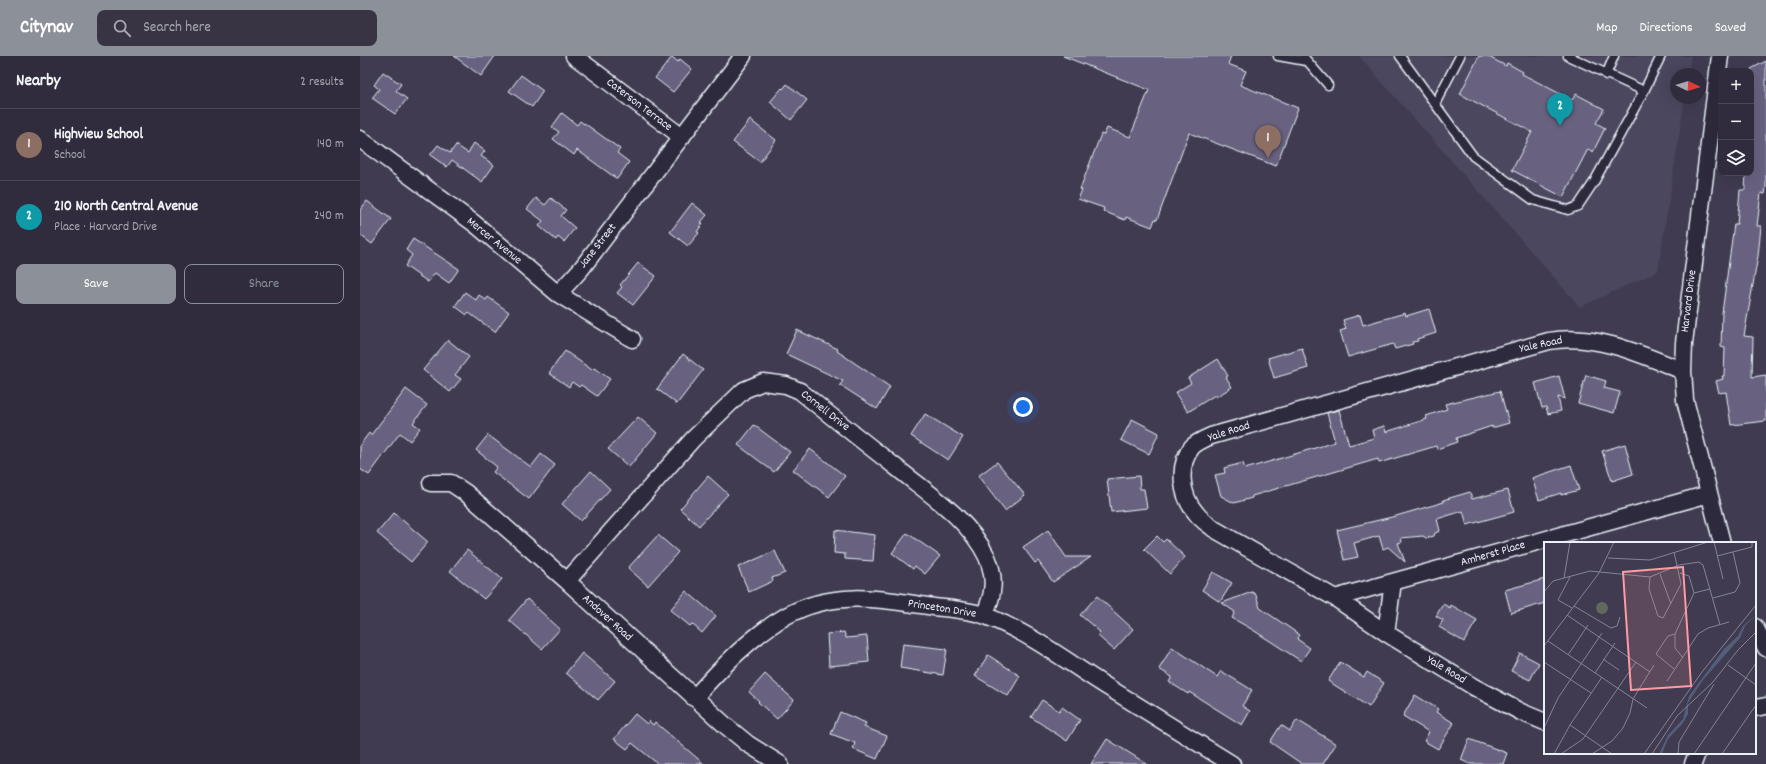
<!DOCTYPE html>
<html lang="en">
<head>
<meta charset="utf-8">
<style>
	body { margin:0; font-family:Dekko,sans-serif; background:#383444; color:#f1f3f6 }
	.controls { position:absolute; right:12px; top:12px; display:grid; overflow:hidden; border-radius:8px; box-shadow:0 4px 16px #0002 }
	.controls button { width:36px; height:36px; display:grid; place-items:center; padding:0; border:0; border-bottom:1px solid #4b4857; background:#302c3d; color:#f1f3f6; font:20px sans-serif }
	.compass { position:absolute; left:1310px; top:12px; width:36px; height:36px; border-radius:50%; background:#302c3d; box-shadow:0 4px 16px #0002; rotate:94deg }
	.you { position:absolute; left:663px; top:351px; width:14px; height:14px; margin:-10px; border:3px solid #fff; border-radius:50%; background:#1a73e8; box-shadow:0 0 0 6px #1a73e833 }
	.badge { display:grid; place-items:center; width:26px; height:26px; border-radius:50%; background:#8c9099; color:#fff; font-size:13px; font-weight:700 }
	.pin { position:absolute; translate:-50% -33px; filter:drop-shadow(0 1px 2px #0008) }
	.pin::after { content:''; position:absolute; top:21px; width:14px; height:12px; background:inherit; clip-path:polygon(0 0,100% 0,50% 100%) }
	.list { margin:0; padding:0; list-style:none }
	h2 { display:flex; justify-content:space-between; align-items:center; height:52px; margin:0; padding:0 16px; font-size:17px }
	h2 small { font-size:13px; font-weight:400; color:#a8a7b0 }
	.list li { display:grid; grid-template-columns:26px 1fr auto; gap:12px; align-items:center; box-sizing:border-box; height:72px; padding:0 16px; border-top:1px solid #4b4857 }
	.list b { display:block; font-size:15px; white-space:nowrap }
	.list p { margin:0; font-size:13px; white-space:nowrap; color:#a8a7b0 }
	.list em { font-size:13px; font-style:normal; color:#a8a7b0 }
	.actions { display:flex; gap:8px; padding:12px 16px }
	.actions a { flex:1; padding:9px 0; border:1px solid #8c9099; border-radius:8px; text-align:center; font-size:14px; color:#8c9099 }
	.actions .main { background:#8c9099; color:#fff }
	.icon { flex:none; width:22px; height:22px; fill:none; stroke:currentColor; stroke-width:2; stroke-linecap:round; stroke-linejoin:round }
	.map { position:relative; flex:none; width:1406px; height:708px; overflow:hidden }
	header { display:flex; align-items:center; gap:24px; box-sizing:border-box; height:56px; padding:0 20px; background:#8c9099; color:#fff }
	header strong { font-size:19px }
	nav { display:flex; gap:22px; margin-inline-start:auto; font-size:14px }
	.search { width:280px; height:36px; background:#383444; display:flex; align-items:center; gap:10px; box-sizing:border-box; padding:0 14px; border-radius:8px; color:#a8a7b0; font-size:15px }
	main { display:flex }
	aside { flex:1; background:#302c3d }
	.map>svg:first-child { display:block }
	.built { fill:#4c475f }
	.building { fill:#676280; stroke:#e8f1f8 }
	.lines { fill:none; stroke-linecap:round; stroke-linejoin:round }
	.lane-casing { stroke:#e8f1f8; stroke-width:11 }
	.street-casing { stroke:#e8f1f8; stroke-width:19 }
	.lane { stroke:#2f2a3d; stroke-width:8 }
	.street { stroke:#2f2a3d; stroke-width:16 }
	.labels { text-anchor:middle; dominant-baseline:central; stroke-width:3; stroke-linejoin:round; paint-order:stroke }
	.street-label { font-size:12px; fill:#e8f1f8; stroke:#2f2a3d }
	.inset-road { fill:none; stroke:#838494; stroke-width:1 }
	.view { fill:#ff9aa2; fill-opacity:0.15; stroke:#ff9aa2; stroke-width:2 }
	.inset-edge { fill:none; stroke:#e8f1f8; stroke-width:2 }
</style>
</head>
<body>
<header>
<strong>Citynav</strong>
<div class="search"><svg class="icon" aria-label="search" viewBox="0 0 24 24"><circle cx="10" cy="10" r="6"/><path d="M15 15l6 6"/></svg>Search here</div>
<nav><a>Map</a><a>Directions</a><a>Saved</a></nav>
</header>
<main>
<aside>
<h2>Nearby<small>2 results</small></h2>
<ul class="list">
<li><span class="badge" style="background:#8d6e63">1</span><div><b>Highview School</b><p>School</p></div><em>140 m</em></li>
<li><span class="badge" style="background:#0f9aa8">2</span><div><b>210 North Central Avenue</b><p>Place · Harvard Drive</p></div><em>240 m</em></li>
</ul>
<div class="actions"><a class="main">Save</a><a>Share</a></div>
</aside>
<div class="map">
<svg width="1406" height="708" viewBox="0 0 1406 708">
	<rect width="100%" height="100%" fill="#403b51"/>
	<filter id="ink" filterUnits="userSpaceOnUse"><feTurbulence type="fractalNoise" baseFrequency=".025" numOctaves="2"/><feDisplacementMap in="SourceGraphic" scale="8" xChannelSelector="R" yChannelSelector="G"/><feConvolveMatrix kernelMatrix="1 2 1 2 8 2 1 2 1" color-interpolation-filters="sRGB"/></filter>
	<g filter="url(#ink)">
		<path class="built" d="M999,0H1331L1328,18H1316V42H1325L1298,215L1220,251Z"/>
		<path class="building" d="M94,0H135L121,20Z
			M703,0H871L868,8L886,15L880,29L938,52L916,110L829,77L797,164L795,163L792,171L766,161L765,164L743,155L744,152L718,143L722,134L720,133L741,78L744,79L747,72L770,81L789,34Z
			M1119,0H1127L1146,10L1147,7L1163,16L1162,18L1212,44L1216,38L1244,53L1236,67L1245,72L1233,96L1228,93L1203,141L1152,114L1172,76L1100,38Z
			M312,1L318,6L320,3L332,13L313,36L295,22Z
			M1406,5V131L1405,138L1401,137L1397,170H1401L1398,200L1384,280L1393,281L1392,321L1406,319V365L1371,369L1366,336L1359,337L1356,325L1363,323L1362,320H1364L1365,292L1361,291L1362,257L1374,168H1377L1380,134H1385L1386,117H1391V13Z
			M23,16L41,28L36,35L47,43L35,58L12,42L19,33L14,29Z
			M161,19L183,35L172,51L149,35Z
			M427,28L447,44L431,64L410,46L422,32L423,33Z
			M202,57L217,69L220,65L224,68V67L260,93L257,97L269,106L257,123L217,94L214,99L193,83L199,76L192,71Z
			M390,64L416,84L400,106L373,86Z
			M114,87L125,95L121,100L134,109L122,126L92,104L87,111L70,99L78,89L90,97L96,89L108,97Z
			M176,142L185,149L191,142L206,154L201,160L215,172L204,186L198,181L196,184L179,170L183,165L167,153Z
			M7,145L31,163L12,188L0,179V154Z
			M332,147L347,159L341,166L343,167L337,176L339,177L328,190L310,176Z
			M53,183L99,213L89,227L75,217L68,226L45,210L52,199L46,194Z
			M278,207L296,220L273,249L257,237L262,231L260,229Z
			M105,236L116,244L119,239L126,244L128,241L149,256L135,276L109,257L107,259L95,250Z
			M1069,253L1076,277L1057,283L1058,285L1052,286L1053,288L1035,293L1033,288L988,301L980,275L986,273L983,264L1000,259L1003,269L1045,257L1046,260Z
			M437,274L478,293L477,295L530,331L517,353L480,329L483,325L426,298Z
			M88,284L109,301L95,319L101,323L90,336L63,314Z
			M942,292L948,312L914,322L908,302Z
			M205,295L232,314L234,312L250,323L237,340L221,329L219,331L212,326L209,331L189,317Z
			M323,298L343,314L317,348L297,333Z
			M858,303L868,320L866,321L872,331L856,341L855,339L828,356L815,337L831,327L828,322Z
			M1226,319L1246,325L1244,332L1260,336L1254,357L1218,347Z
			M1199,320L1205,343L1198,341L1201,355L1188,358L1186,351L1182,352L1175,327Z
			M46,333L67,349L53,367L60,372L50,385L40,377L9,419L0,413V389L9,377L11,379Z
			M1140,335L1149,367L1132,372V370L1096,382L1097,386L1077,393L1076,390L1019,407L1018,403L892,440V442L874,447L861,440L855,419L865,417L864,412L883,407L885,413L975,386L967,357L979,354L989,389L1014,382L1012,374L1024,370L1026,376L1067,363L1066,360L1087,353L1085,348Z
			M565,358L603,381L588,404L551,380Z
			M278,361L297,377L269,411L248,393Z
			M772,363L799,377L789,398L761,384Z
			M394,369L430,396L414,416L378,389Z
			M128,379L171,411L181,398L195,409L169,443L133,416L137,411L116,394Z
			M1265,388L1273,418L1252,425L1242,395Z
			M450,393L485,420L469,441L433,414Z
			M637,406L665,439L645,455L618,420Z
			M1211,409L1219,434L1201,439V437L1179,444L1172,422Z
			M231,415L250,433L221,465L202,448Z
			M348,420L368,438L339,470L320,453Z
			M779,420L780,433H784L787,452L751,456L747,423Z
			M1148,434L1154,456L1107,469L1103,455L1077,463L1080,475L1075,477L1074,480L1066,482L1063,480L1041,482L1042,486L1038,487L1045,506L1028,491L1023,493L1019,480L994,487L998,501L984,504L977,474L1036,460L1084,446L1083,444L1110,436L1112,443Z
			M34,457L68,486L51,506L17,477Z
			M475,474L515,479L513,505L485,503V498L474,497Z
			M688,474L706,501H731L693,526L678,505L675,507L663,491Z
			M547,477L580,500L565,518L555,510L553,513L532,497Z
			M298,479L318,496L288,530L268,512Z
			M797,480L803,486L806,483L825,501L810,518L784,493Z
			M107,494L142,523L124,543L90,515Z
			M415,495L425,517L412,522L413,525L389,536L378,511Z
			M853,516L872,527L860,546L842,534Z
			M1185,523V547L1151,557L1145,534Z
			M326,535L356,560L342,577L332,568L330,570L310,554Z
			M892,536L896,539L900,552L940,579L937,583L950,592L941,605L893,574L872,562L875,556L862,547Z
			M737,540L773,573L754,594L737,579L740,576L720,559Z
			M167,543L200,573L182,593L149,564Z
			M1083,548L1090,552L1091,549L1117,564L1104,586L1079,571L1083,564L1076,560Z
			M484,576L486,582L507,580L509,606L469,610L467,578Z
			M543,588L587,593L583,619L540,612Z
			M812,591L857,621L861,615L892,634L882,650L890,655L882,669L829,636L828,638L809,626L812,621L799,613Z
			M222,597L255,625L238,644L206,617Z
			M1160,597L1179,607L1170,624L1151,615Z
			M628,599L660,620L648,640L615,620Z
			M980,606L1004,621L1007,616L1024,627L1009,651L968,625Z
			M405,618L434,644L417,663L398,646L399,645L389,636Z
			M1055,639L1078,653L1076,656L1094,667L1078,693L1064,685L1069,676L1043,660Z
			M682,644L699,655L702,651L720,664L707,685L671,661Z
			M480,656L506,667L504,671L527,680L517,703L493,693L495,687L471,678Z
			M275,658L287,668L289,665L293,669L295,666L344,708H298L272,687L267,693L254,683Z
			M937,664L976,688L963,708H942L910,686L921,669L930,675Z
			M747,683L787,708H731Z
			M1109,683L1147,697L1143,708H1110L1101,704Z"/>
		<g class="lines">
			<g class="lane-casing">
				<path id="lane" d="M918,0L946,5
					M943,0L968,29
					M1040,0L1113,100L1173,144L1208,154L1218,150L1234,126L1284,35L1301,0
					M1208,0L1284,35
					M1246,19L1254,0
					M1075,48L1100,0"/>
			</g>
			<g class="street-casing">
				<path id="street" d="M214,0L322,81
					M1360,0L1324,287L1323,315L1325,344L1362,487
					M0,83L115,168L198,238L272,283
					M198,238L221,213L383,0
					M71,427H91L106,437L207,525L366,670L388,688L420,708
					M207,525L333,383L384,334L403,326L426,329L440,335C472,361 505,387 537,412C569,438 609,463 627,501C636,522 634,539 624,559
					M975,542L1349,438
					M1395,571L1406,592
					M1026,577L1033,526
					M334,642C361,612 391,580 426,560C474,533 523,543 574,551C591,553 610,554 626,560C670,577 706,605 746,630C788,656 830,682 872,708
					M1395,652L1406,650
					M1185,666L1161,656L1114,631L1026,577L975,542L854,473C848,468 841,464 836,457C821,440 817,410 832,391C837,386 844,383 851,380L1189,285C1235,277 1281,298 1323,315
					M1333,708L1337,697"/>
			</g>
			<use href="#lane" class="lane"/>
			<use href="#street" class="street"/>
		</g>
	</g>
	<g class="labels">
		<g class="street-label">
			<text transform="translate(279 49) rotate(37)">Caterson Terrace</text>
			<text transform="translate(134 185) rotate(39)">Mercer Avenue</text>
			<text transform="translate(238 190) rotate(-52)">Jane Street</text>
			<text transform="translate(1329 245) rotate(-83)">Harvard Drive</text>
			<text transform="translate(1181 289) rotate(-12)">Yale Road</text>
			<text transform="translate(465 355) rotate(38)">Cornell Drive</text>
			<text transform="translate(869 376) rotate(-18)">Yale Road</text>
			<text transform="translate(1133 498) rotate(-16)">Amherst Place</text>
			<text transform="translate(582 553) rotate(9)">Princeton Drive</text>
			<text transform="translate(247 562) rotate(42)">Andover Road</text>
			<text transform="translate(1086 614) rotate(31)">Yale Road</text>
		</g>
	</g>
	<g transform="translate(1184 486)">
		<rect width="212" height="212" fill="#403b51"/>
		<path d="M52 66a6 6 0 1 1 12 0a6 6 0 1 1-12 0Z" fill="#60685b"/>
		<path d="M212,73L201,84L196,96L159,138L144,161V172L139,181L124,197L118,212H115L124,193L139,177L145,154L180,107L194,94L199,84Z" fill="#515f7a"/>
		<path class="inset-road" d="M90,0H104M170,0L179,37M173,14L208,5V0M64,16L106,18L164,0M136,31L145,34L150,51L131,92V106L139,116M116,32L127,62M26,35L14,58L28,66M106,35L105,47L114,74L119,76L137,42L130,10M20,36L26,0M0,50L9,39L46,29L106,35L135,23L155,20L159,23L176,83M150,51L166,47M169,56L191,50L196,41L189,10M30,64L67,86L73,84L76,75M23,73L106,130M4,99L103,166M0,104L55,31L70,0M24,113L44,83M59,117L75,128M0,120L47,151M184,123L212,143M130,127L112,112L124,94L131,92M51,131L71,101M123,139L154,92L164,86L185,80M26,183L68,212M0,186L14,156L58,91M10,212L26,183L58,135M17,212L39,197L92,120M48,212L68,199L79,186L86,171L89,157L110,123M100,212L158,130L212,63M108,212L133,174L169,140L194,108L212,90M134,212L135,200L170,142M150,212L212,121M178,212L212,163"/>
		<path class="view" d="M139,25L147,144L87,148L79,30Z"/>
		<rect width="212" height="212" class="inset-edge"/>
	</g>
</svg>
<div class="controls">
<button>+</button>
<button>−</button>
<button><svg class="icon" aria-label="layers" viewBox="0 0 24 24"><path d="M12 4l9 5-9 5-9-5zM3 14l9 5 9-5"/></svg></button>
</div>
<svg class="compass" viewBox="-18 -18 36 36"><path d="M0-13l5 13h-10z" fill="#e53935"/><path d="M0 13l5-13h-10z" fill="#a8a7b0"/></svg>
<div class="you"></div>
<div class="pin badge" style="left:908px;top:102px;background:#8d6e63">1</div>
<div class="pin badge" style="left:1200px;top:70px;background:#0f9aa8">2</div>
</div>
</main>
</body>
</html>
